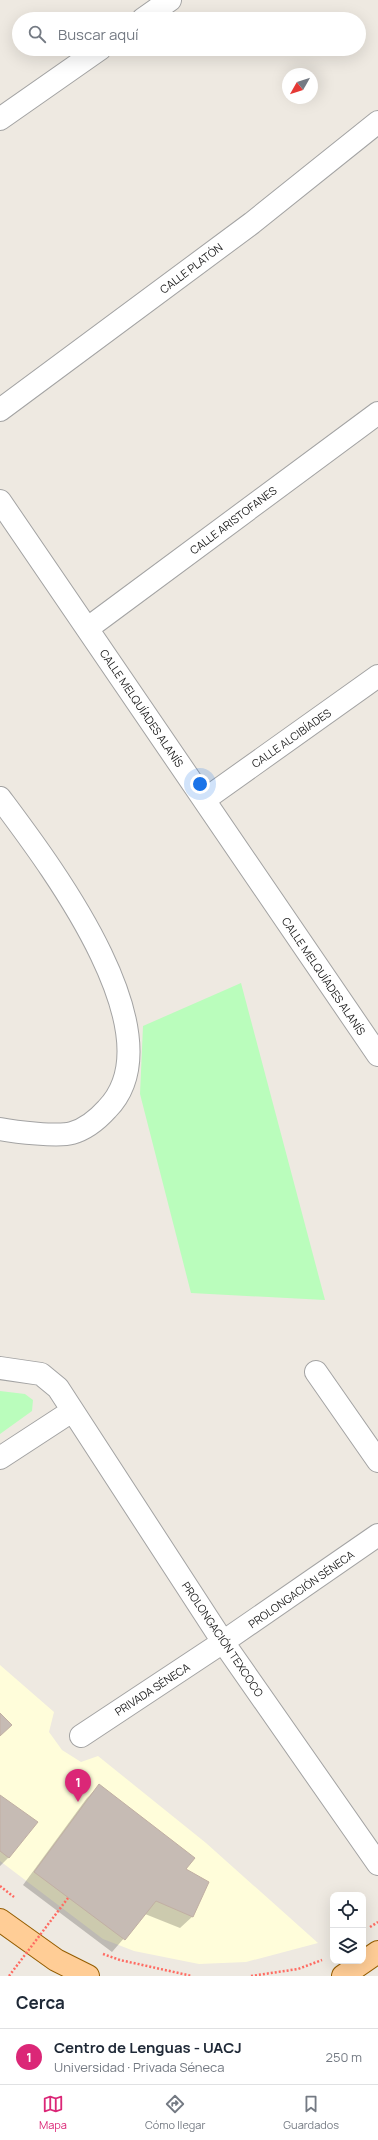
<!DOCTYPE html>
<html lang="es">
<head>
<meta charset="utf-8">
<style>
	body { margin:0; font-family:Manrope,sans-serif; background:#f6f6f7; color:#1f2937 }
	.controls { position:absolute; right:12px; bottom:12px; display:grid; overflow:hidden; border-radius:8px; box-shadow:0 4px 16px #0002 }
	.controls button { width:36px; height:36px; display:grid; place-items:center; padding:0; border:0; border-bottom:1px solid #e0e1e3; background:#fff; color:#1f2937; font:20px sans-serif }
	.compass { position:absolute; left:282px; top:68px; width:36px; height:36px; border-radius:50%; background:#fff; box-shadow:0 4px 16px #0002; rotate:231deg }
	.you { position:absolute; left:200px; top:784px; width:14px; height:14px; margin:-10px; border:3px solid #fff; border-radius:50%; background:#1a73e8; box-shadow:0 0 0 6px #1a73e833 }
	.badge { display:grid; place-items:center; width:26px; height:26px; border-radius:50%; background:#db2777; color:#fff; font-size:13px; font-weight:700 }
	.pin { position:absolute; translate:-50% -33px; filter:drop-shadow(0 1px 2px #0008) }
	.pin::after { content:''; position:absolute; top:21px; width:14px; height:12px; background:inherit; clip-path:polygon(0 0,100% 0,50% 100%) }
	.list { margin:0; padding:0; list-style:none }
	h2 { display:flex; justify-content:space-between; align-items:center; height:52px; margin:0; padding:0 16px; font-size:17px }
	h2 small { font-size:13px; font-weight:400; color:#747a83 }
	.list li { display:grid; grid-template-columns:26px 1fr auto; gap:12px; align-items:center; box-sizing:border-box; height:56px; padding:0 16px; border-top:1px solid #e0e1e3 }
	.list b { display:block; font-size:15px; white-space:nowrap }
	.list p { margin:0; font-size:13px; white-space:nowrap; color:#747a83 }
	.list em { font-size:13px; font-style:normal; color:#747a83 }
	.icon { flex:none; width:22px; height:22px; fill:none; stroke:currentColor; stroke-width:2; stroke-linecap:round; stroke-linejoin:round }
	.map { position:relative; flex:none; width:378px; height:1976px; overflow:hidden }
	.search { position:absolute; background:#fff; box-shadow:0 4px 16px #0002; left:12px; right:12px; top:12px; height:44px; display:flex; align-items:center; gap:10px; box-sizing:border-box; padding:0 14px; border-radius:22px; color:#747a83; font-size:15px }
	.sheet { height:108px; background:#fff }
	nav { display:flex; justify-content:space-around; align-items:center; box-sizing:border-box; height:56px; border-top:1px solid #e0e1e3; background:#fff; font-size:11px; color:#747a83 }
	nav a { display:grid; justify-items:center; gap:2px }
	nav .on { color:#db2777 }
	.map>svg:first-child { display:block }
	.education { fill:#fffdda }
	.park { fill:#bafdbc }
	.shadow { fill:#0003 }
	.building { fill:#c6bbb4; stroke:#c1afa3 }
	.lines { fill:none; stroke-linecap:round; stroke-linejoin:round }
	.minor-casing { stroke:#a3a3a3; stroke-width:24 }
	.primary-casing { stroke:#955d00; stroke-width:24 }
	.path { stroke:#ff6b62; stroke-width:2.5; stroke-dasharray:2 2; stroke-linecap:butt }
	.minor { stroke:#fff; stroke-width:22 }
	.primary { stroke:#ffcd96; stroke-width:22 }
	.path-bridge { stroke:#ff6b62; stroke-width:2.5; stroke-dasharray:2 2; stroke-linecap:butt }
	.labels { text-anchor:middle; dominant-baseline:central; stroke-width:3.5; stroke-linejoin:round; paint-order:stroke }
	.street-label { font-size:11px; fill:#1c1c1c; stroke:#fff }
</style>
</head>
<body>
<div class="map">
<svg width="378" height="1976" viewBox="0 0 378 1976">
	<rect width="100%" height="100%" fill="#eee9e1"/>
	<path class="education" d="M0,1665L54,1712L49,1732L62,1750L81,1762L98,1756L206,1843L318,1943L246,1962L199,1964L134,1951L103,1939L0,1861Z"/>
	<path class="park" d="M241,983L325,1300L191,1293L140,1094L143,1026Z
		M0,1391L25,1394L33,1400L32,1411L0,1434Z"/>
	<path class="shadow" d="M99,1786L185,1869L193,1916L180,1928L145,1914L112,1952L23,1885L87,1798Z
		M0,1796L9,1857L0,1866Z"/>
	<path class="building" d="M0,1713L12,1725L0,1736Z
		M99,1784L195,1858L186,1869L209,1882L193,1917L156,1901L125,1940L34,1872Z
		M0,1795L38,1822L9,1858L0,1851Z"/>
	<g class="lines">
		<g class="minor-casing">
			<path id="minor" d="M143,19L170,0
				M0,119L100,49
				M0,410L252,223L378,122
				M0,501L378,1055
				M88,628L378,413
				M0,798C47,861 180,1034 107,1109C98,1119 86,1129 72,1133C59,1137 15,1132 0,1129
				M204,800L378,676
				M0,1368L41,1374L58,1388L223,1642L378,1864
				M316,1372L378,1461
				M0,1458L72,1411
				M81,1736L223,1642L378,1535"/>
		</g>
		<g class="primary-casing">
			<path id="primary" d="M0,1920L56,1960L88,1976
				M343,1976L378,1952"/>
		</g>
		<path class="path" d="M0,1886L14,1897
			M370,1927L378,1922
			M103,1954L120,1960L192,1976
			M251,1976L298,1969L322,1960"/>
		<use href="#minor" class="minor"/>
		<use href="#primary" class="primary"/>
		<path class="path-bridge" d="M9,1976L68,1898"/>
	</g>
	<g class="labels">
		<g class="street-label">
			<text transform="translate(191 268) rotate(-37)">CALLE PLATÓN</text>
			<text transform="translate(233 520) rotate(-37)">CALLE ARISTOFANES</text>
			<text transform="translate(142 708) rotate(56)">CALLE MELQUÍADES ALANÍS</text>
			<text transform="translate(291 738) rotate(-35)">CALLE ALCIBÍADES</text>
			<text transform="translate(324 976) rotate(56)">CALLE MELQUÍADES ALANÍS</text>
			<text transform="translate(301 1589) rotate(-35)">PROLONGACIÓN SÉNECA</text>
			<text transform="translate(223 1639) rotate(56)">PROLONGACIÓN TEXCOCO</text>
			<text transform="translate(152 1689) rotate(-33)">PRIVADA SÉNECA</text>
		</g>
	</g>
</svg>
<div class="controls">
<button><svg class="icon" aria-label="locate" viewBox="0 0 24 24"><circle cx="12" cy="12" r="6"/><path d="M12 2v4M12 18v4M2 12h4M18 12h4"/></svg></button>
<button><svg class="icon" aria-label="layers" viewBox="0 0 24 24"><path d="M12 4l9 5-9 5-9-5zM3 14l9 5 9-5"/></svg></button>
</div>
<svg class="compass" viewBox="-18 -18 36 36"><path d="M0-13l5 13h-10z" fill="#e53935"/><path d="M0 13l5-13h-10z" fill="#747a83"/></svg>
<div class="you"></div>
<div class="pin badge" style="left:78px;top:1802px">1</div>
<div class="search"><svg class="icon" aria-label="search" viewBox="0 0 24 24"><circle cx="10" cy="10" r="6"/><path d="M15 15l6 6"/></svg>Buscar aquí</div>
</div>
<section class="sheet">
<h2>Cerca<small></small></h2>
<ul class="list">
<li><span class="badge">1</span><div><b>Centro de Lenguas - UACJ</b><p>Universidad · Privada Séneca</p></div><em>250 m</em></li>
</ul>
</section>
<nav>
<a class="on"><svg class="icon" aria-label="map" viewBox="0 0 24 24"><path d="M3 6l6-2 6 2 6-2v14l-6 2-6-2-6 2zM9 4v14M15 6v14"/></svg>Mapa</a>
<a><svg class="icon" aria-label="directions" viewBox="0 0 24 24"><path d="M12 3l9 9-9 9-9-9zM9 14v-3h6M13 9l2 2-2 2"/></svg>Cómo llegar</a>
<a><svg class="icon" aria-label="saved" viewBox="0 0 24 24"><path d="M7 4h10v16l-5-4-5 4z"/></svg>Guardados</a>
</nav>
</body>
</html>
